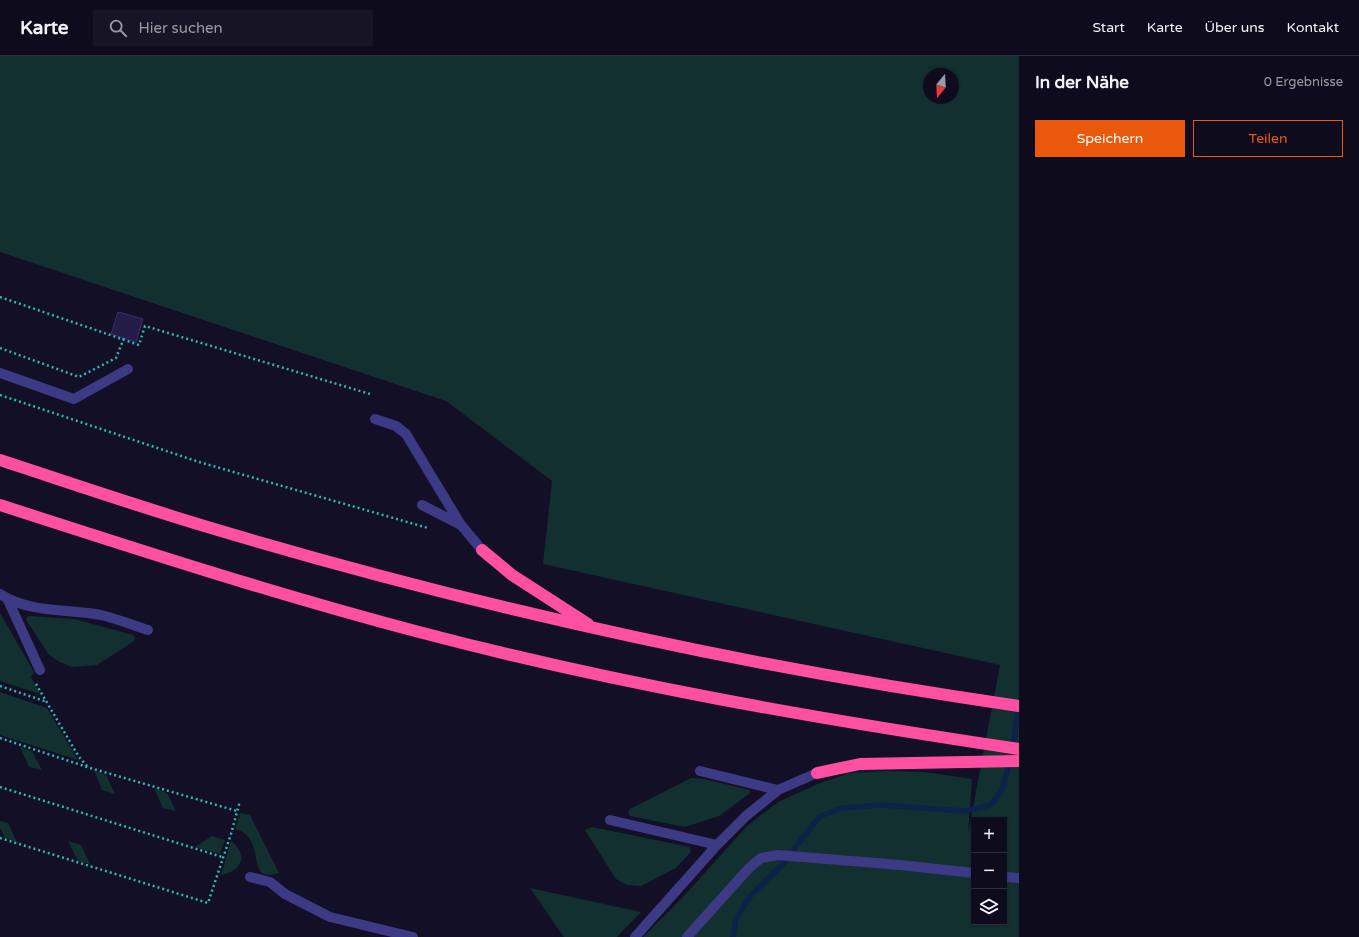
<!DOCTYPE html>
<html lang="de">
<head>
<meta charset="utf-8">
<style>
	body { margin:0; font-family:"Varela Round",sans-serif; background:#171425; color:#f1f3f6 }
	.controls { position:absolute; right:12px; bottom:12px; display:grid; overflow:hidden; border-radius:0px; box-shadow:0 1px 3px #0004 }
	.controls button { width:36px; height:36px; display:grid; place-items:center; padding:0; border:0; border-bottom:1px solid #2e2b3b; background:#0e0b1c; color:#f1f3f6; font:20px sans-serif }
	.compass { position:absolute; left:923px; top:12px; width:36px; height:36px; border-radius:50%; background:#0e0b1c; box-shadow:0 1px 3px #0004; rotate:198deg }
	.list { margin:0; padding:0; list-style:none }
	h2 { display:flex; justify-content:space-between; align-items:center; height:52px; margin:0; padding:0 16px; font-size:17px }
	h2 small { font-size:13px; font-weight:400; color:#9b9ba3 }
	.actions { display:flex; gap:8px; padding:12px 16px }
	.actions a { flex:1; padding:9px 0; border:1px solid #ea580c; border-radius:0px; text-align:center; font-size:14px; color:#ea580c }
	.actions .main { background:#ea580c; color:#fff }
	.icon { flex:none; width:22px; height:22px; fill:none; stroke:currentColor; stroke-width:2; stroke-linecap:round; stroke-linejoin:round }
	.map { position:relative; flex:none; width:1019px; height:881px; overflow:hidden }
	header { display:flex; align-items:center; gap:24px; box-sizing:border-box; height:56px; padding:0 20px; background:#0e0b1c; border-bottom:1px solid #2e2b3b }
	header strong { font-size:19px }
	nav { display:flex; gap:22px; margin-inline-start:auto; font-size:14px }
	.search { width:280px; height:36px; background:#171425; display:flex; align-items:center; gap:10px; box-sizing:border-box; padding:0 14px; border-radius:0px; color:#9b9ba3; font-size:15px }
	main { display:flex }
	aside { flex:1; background:#0e0b1c }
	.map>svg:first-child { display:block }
	.green { fill:#12302f; fill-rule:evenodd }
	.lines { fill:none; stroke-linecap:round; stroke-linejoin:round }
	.stream { stroke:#0c2248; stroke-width:5.5 }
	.building { fill:#241b47; stroke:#3b2d73 }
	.path { stroke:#2fb8b0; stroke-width:2.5; stroke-dasharray:2 3; stroke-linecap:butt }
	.minor { stroke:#3d3a85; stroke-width:10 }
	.highway { stroke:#ff4fa3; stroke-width:12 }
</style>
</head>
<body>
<header>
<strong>Karte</strong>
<div class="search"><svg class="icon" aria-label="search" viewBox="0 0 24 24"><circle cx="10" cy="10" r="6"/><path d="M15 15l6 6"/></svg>Hier suchen</div>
<nav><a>Start</a><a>Karte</a><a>Über uns</a><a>Kontakt</a></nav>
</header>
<main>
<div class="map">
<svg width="1019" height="881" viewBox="0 0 1019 881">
	<rect width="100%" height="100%" fill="#130f26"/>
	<path class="green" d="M0,0H1019V881H643L682,842L747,770L778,746L820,727L850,717L889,715L925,716L972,723L968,778L1000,609L543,508L552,425L446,345L0,196ZM929,18H953V42H929ZM974,764H1004V866H974Z
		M0,557L34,616L31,621L40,638L0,625Z
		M30,560L74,563L133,579L135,581L134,585L97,609L72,611L60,606L49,599L26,564L27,561Z
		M0,636L47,652L78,704L0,679Z
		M20,691L32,695L42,714L29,711Z
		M94,714L106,719L115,738L102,734Z
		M691,722L704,723L750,734L749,738L719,760L685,771L630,760L628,756L630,753Z
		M154,732L167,737L176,755L163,752Z
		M240,757L250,759L279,817C243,829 269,782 235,773Z
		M0,765L8,767L17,786L5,782L0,772Z
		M592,771L690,791L691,796L676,812L641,830L627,829L616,823L585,774Z
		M212,780L225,784L220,798L195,791Z
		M68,785L81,789L90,808L78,805Z
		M231,785C249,799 242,815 221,819Z
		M530,832L641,856L617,881H564Z"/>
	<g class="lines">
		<path class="stream" d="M1012,693L1019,650
			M794,793L820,760L843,752L881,749L964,755L991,749L1002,734L1010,704
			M733,881L736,863L751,839L785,806"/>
	</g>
	<path class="building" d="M118,256L143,263L136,286L111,278Z"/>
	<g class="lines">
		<path class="path" d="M0,241L139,289L145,270L370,338
			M0,292L79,321L116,302L124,282
			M0,339L199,406L428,472
			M36,628L79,701L87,710
			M0,630L47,646
			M0,682L87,711L237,755
			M0,731L222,801
			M0,782L208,847L231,778L240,745"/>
		<path class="minor" d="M0,317L74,343L128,313
			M375,363L396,370L406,378L461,469L482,494
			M422,449L461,469
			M0,538C29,557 68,553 101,559C117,563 133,569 148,574
			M7,542L40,614
			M700,715L778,734L817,717
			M610,764L717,789
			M250,821L270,826L285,838L330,861L413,881
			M1004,821L1019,822
			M635,881L717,789L746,760L778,734
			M687,881L749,812L761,802L778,799L900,809L974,817"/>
		<path class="highway" d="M0,404C70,427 140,451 211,472C476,551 746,611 1019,650
			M0,449C139,494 278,539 419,576C616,628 818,663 1019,693
			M482,494L512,519L588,568
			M817,717L860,708L1019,705"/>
	</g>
</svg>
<div class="controls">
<button>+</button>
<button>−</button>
<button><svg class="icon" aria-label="layers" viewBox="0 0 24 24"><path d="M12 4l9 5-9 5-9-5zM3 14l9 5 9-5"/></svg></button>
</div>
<svg class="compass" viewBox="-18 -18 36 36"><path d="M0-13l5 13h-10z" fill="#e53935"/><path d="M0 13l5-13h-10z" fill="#9b9ba3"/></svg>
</div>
<aside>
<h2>In der Nähe<small>0 Ergebnisse</small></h2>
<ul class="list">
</ul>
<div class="actions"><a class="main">Speichern</a><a>Teilen</a></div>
</aside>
</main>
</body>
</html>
